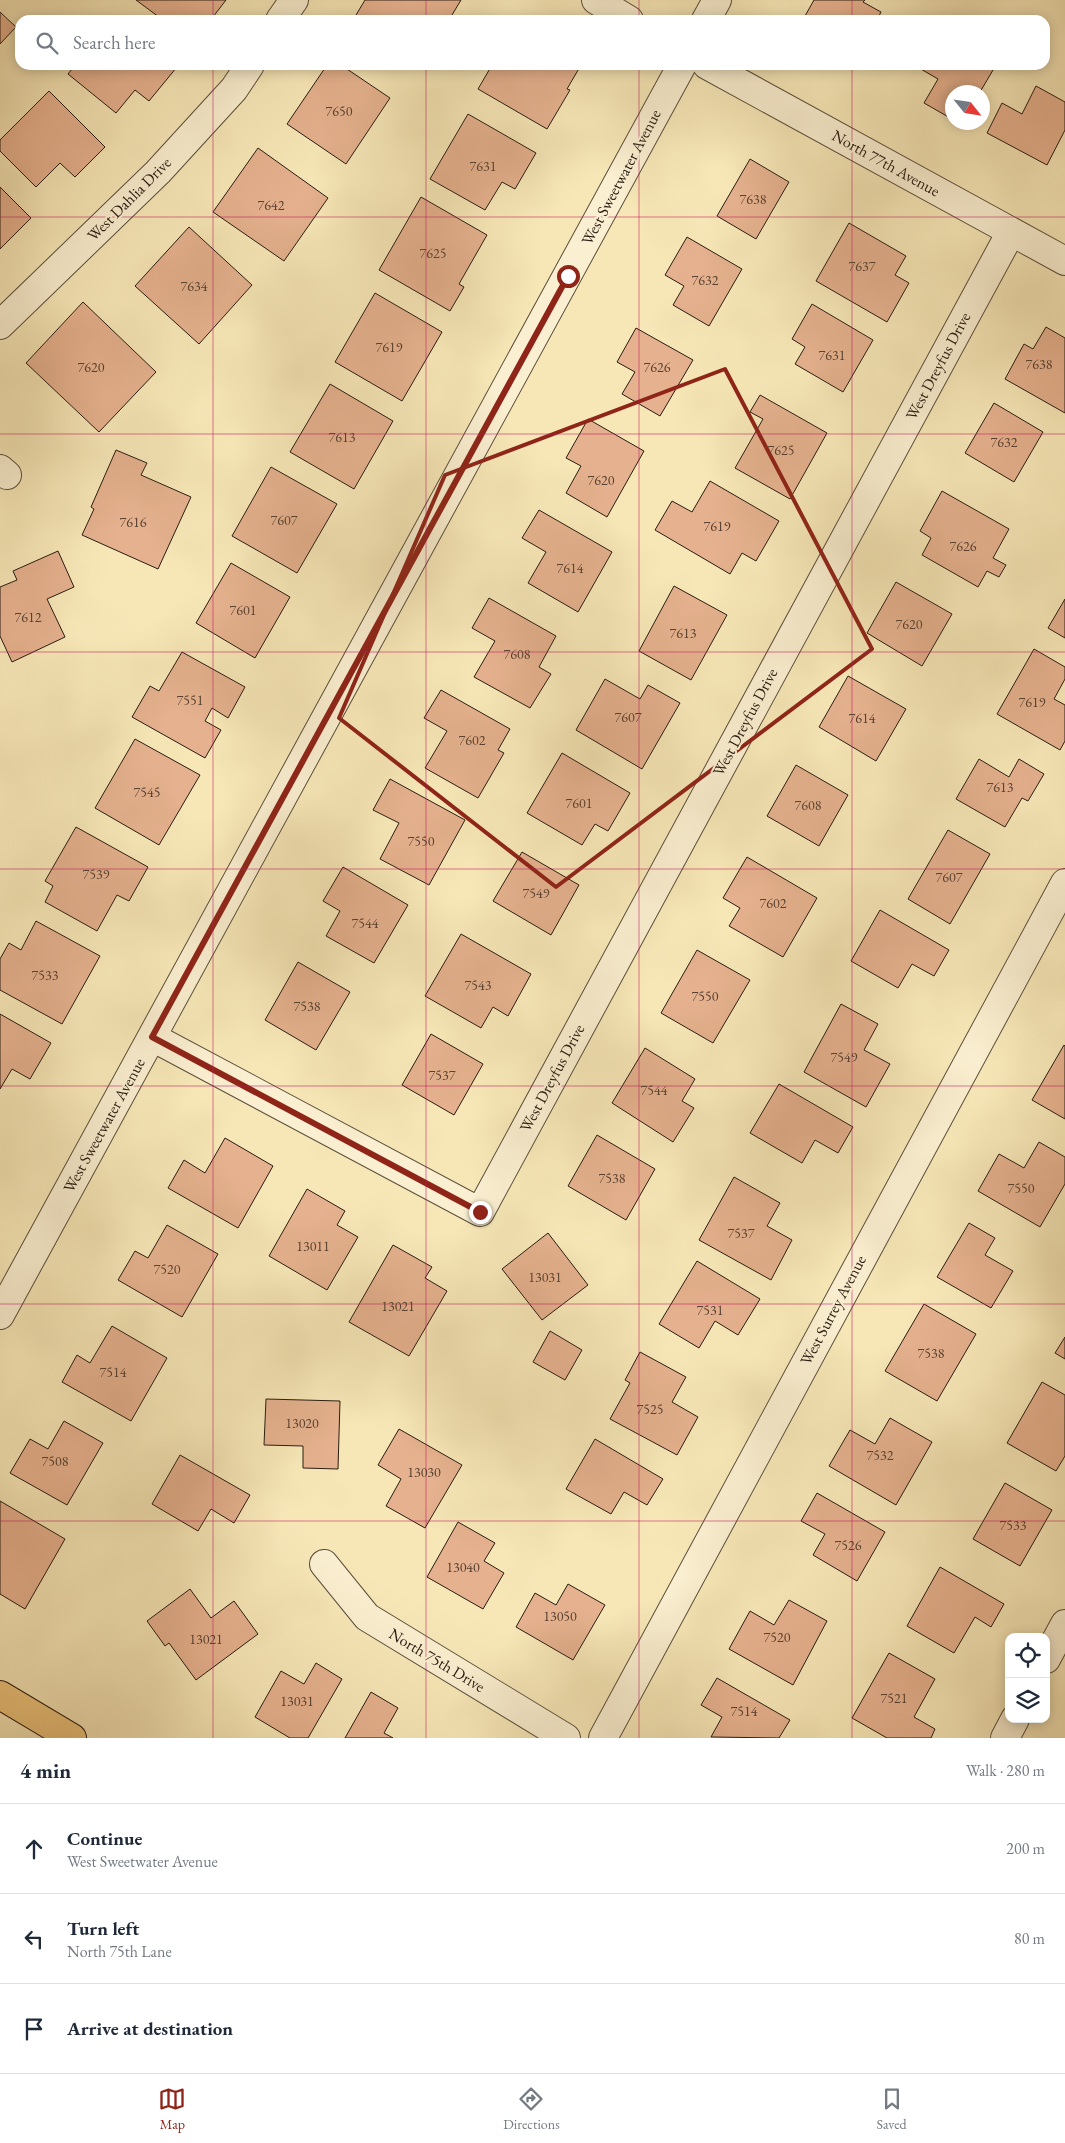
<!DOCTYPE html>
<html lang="en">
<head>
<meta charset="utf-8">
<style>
	body { margin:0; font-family:"EB Garamond",serif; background:#f6f6f7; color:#1f2937 }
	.controls { position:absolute; right:15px; bottom:15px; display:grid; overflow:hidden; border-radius:10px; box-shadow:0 2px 12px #0003 }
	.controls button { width:45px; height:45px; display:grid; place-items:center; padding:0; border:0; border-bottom:1px solid #e0e1e3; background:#fff; color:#1f2937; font:25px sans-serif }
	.compass { position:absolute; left:945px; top:85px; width:45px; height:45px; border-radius:50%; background:#fff; box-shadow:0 2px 12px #0003; rotate:120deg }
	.stop { position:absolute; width:15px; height:15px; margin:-11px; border:4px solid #8f2418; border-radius:50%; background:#fff }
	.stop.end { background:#8f2418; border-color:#fff; box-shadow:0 1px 5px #0008 }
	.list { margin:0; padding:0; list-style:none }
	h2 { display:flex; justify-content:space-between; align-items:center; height:65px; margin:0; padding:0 20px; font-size:21px }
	h2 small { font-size:16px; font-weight:400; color:#747a83 }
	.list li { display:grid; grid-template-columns:32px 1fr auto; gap:15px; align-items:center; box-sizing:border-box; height:90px; padding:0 20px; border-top:1px solid #e0e1e3 }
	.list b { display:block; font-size:19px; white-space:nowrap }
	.list p { margin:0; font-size:16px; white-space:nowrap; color:#747a83 }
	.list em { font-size:16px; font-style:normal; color:#747a83 }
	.icon { flex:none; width:28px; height:28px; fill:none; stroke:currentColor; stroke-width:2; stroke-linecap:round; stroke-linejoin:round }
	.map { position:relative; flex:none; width:1065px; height:1738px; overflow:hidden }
	.search { position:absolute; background:#fff; box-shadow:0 2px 12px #0003; left:15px; right:15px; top:15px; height:55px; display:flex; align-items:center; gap:12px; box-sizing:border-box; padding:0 18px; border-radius:15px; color:#747a83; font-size:19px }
	.sheet { height:335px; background:#fff }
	nav { display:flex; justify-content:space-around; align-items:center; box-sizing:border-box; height:70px; border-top:1px solid #e0e1e3; background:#fff; font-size:14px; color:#747a83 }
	nav a { display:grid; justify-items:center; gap:2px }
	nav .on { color:#8f2418 }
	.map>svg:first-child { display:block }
	.building { fill:#e5b18e; stroke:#291c12 }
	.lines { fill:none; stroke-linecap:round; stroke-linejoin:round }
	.minor-casing { stroke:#5c4f3b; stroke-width:30 }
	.major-casing { stroke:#291c12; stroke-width:30 }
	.minor { stroke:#faefd0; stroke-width:28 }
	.major { stroke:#ecc47c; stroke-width:28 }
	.route { stroke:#8f2418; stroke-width:6 }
	.marked { fill:none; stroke:#8f2418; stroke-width:4; stroke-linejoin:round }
	.grid { fill:none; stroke:#c2185b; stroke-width:1; stroke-opacity:0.55 }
	.labels { text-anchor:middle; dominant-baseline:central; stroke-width:4; stroke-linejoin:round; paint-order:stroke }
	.number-label { font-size:14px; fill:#584131 }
	.street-label { font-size:16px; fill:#291c12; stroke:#faefd0 }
</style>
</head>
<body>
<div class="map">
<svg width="1065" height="1738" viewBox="0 0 1065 1738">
	<rect width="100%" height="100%" fill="#f7e7b7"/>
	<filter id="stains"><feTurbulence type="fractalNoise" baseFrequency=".004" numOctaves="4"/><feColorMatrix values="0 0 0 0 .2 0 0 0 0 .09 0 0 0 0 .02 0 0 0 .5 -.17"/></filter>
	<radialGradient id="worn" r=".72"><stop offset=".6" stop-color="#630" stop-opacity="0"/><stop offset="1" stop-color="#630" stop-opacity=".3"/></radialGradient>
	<path class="building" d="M136,0H226L213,17L211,16L208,20H163Z
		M365,0H461L449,20H353Z
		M814,0H865L863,2L881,12L877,20H811L805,16Z
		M0,12L16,27L0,44Z
		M75,65H175L177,67L149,101L135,90L116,113L68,74Z
		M327,65H341L390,98L346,164L287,124Z
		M492,65H581L567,89L570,90L547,129L478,89Z
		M914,65H996L980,92H952V119L924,103L938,79Z
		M1036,86L1065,102V130L1047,165L987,133L1002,103L1022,114Z
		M49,91L105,147L75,177L60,163L36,187L0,151V140Z
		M468,114L536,153L515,189L502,182L485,210L430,179Z
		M258,148L328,198L284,261L213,212Z
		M750,159L789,182L756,239L717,216Z
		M0,187L31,218L0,249Z
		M421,197L487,235L459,284L464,287L450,311L379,270Z
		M849,223L906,256L895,275L909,283L887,322L816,281Z
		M189,227L252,285L199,344L135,286Z
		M687,237L742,269L709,326L673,305L684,286L665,275Z
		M375,293L442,332L402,401L335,362Z
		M83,302L156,372L99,432L26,363Z
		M812,304L873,340L843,392L795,364L805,347L792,339Z
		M1046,327L1065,338V413L1005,379L1024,344L1033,349Z
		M636,328L693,360L660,416L622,394L635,372L617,362Z
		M330,384L393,421L354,489L290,452Z
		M760,395L827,433L790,499L735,468L763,419L750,412Z
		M994,403L1043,432L1014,482L965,453Z
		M588,419L644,451L607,517L566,493L581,466L566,458Z
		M116,450L147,463L141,475L191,497L158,569L82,535L94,509L91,507Z
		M271,467L337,504L297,573L232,536Z
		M710,481L779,521L756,561L742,553L730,574L655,530L672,501L692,512Z
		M942,491L1009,529L993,558L1006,565L999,577L987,571L978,587L922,555L931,538L920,531Z
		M539,510L612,552L578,612L528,583L546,552L522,538Z
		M58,551L74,587L47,599L65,637L12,662L0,636V587L17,580L13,571Z
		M231,563L290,597L255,658L196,623Z
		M896,582L952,614L922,666L867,633Z
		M674,586L727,615L691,680L639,651Z
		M489,598L556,636L539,667L551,674L530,708L474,677L495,641L472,628Z
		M1065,599V638L1048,628Z
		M1034,649L1065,667V679L1054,699L1065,705V741L1060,750L997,714Z
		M182,652L245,687L228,718L212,708L205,721L221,730L205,758L132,717L150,686L159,691Z
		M848,676L906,709L876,761L819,727Z
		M605,679L640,699L648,685L680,703L642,769L576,730Z
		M441,690L510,729L498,750L504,753L478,798L425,768L447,731L424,718Z
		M135,739L200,775L159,845L95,808Z
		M562,753L630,793L608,831L595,824L582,845L527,813Z
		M979,759L1009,777L1019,759L1044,774L1028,801L1022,798L1005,827L956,799Z
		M796,765L848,795L819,846L767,816Z
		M390,779L465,820L429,885L380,859L399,823L373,810Z
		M76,827L148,867L129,901L117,895L97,931L45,902L53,886L45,881Z
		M948,830L990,854L950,924L908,899Z
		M522,852L579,885L551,935L493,901Z
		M747,857L817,898L783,957L729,926L740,908L723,898Z
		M343,867L408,905L374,963L326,936L340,911L323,901Z
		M880,910L949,950L934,976L912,964L898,988L851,961Z
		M36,921L100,956L62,1024L0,990V959L9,943L21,950Z
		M461,934L531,974L508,1016L493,1007L481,1028L425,996Z
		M697,950L750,980L713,1043L661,1013Z
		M298,962L350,992L316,1050L265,1020Z
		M841,1004L878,1024L864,1050L890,1064L866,1107L804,1072Z
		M0,1014L51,1043L30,1079L12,1069L0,1089Z
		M431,1034L483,1064L454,1115L402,1085Z
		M1064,1045L1065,1046V1119L1032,1100Z
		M645,1048L695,1079L682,1101L694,1108L673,1142L612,1103Z
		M779,1084L853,1127L838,1153L815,1140L802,1163L750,1133Z
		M597,1135L655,1169L626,1220L568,1186Z
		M225,1138L273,1166L238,1228L168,1188L184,1160L205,1173Z
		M1039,1142L1065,1157V1184L1040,1227L978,1191L999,1154L1024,1168Z
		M734,1177L780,1203L767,1226L792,1240L771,1280L699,1240Z
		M307,1189L345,1211L337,1225L358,1237L327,1290L269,1256Z
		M969,1223L995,1238L985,1255L1013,1271L991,1308L937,1277Z
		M167,1225L218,1254L182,1317L118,1280L135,1251L148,1258Z
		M548,1233L588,1285L542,1320L502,1269Z
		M393,1245L432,1267L425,1278L447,1291L409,1356L349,1322Z
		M697,1261L760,1299L738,1335L715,1321L699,1348L659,1324Z
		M924,1304L976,1334L937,1401L885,1371Z
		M112,1326L167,1358L131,1421L62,1382L77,1355L90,1363Z
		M550,1331L582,1350L565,1380L533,1362Z
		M1065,1337V1359L1055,1353Z
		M640,1352L686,1377L672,1402L698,1417L677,1455L610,1419L630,1383L625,1380Z
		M1042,1382L1065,1395V1456L1056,1471L1007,1443Z
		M266,1399L340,1401L338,1469L303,1468V1446L264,1445Z
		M890,1418L932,1442L896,1505L829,1466L850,1430L875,1444Z
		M64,1421L103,1443L67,1505L10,1473L30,1439L48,1449Z
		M399,1429L462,1465L425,1528L386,1506L401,1479L378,1465Z
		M595,1439L663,1479L647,1505L624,1492L611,1514L566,1489Z
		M180,1455L250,1495L234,1523L211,1509L198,1531L152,1504Z
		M1005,1483L1052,1510L1020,1566L973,1539Z
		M817,1493L885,1532L857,1581L813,1555L825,1534L801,1521Z
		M0,1501L65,1539L25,1609L0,1594Z
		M458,1522L495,1543L484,1561L504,1573L483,1609L427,1577Z
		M940,1567L1004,1604L991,1627L975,1617L954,1653L907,1626Z
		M568,1584L605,1605L573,1660L516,1627L535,1593L556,1605Z
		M190,1589L211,1618L234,1601L258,1634L196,1680L169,1643L165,1646L147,1621Z
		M789,1600L827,1621L793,1685L729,1649L750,1611L774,1625Z
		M889,1653L935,1679L914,1717L935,1729L931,1738H887L852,1718Z
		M316,1663L342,1679L308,1738H290L255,1717L281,1671L304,1684Z
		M717,1678L790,1720L779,1738L711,1737L722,1717L701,1705Z
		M371,1692L398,1708L384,1733L393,1738H345Z"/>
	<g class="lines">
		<g class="minor-casing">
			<path id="minor" d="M596,0L629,20
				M280,20L294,0
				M706,20L717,0
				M707,65L1065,261
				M0,325L158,172L234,89L250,65
				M0,469L7,475
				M152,1037L480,1212L1011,232
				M0,1315L682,65
				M324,1564L367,1617L566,1738
				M1046,1659L1065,1624
				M603,1738L1065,883
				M1005,1738L1015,1719"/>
		</g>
		<g class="major-casing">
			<path id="major" d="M0,1695L72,1738"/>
		</g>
		<use href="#minor" class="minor"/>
		<use href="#major" class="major"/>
	</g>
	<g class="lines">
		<path class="route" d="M480,1212L152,1037L568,276"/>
	</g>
	<path class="marked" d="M725,369L872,649L556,887L339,718L445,475Z"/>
	<path class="grid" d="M213,0V20M426,0V20M639,0V20M852,0V20M213,65V1738M426,65V1738M639,65V1738M852,65V1738M0,217H1065M0,434H1065M0,652H1065M0,869H1065M0,1086H1065M0,1304H1065M0,1521H1065"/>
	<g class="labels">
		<g class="number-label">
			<text x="339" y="111">7650</text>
			<text x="483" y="166">7631</text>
			<text x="753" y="199">7638</text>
			<text x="271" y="205">7642</text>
			<text x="433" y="253">7625</text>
			<text x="862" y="266">7637</text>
			<text x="705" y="280">7632</text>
			<text x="194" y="286">7634</text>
			<text x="389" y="347">7619</text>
			<text x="832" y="355">7631</text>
			<text x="1039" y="364">7638</text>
			<text x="91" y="367">7620</text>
			<text x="657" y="367">7626</text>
			<text x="342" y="437">7613</text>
			<text x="1004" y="442">7632</text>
			<text x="781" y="450">7625</text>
			<text x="601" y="480">7620</text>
			<text x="284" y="520">7607</text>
			<text x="133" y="522">7616</text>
			<text x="717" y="526">7619</text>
			<text x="963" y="546">7626</text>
			<text x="570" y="568">7614</text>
			<text x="243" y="610">7601</text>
			<text x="28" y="617">7612</text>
			<text x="909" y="624">7620</text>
			<text x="683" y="633">7613</text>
			<text x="517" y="654">7608</text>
			<text x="190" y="700">7551</text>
			<text x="1032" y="702">7619</text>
			<text x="628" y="717">7607</text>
			<text x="862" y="718">7614</text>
			<text x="472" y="740">7602</text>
			<text x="1000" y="787">7613</text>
			<text x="147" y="792">7545</text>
			<text x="579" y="803">7601</text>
			<text x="808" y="805">7608</text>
			<text x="421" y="841">7550</text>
			<text x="96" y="874">7539</text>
			<text x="949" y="877">7607</text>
			<text x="536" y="893">7549</text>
			<text x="773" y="903">7602</text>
			<text x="365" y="923">7544</text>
			<text x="45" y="975">7533</text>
			<text x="478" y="985">7543</text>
			<text x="705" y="996">7550</text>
			<text x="307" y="1006">7538</text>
			<text x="844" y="1057">7549</text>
			<text x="442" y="1075">7537</text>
			<text x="654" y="1090">7544</text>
			<text x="612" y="1178">7538</text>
			<text x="1021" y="1188">7550</text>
			<text x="741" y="1233">7537</text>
			<text x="313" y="1246">13011</text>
			<text x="167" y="1269">7520</text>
			<text x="545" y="1277">13031</text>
			<text x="398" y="1306">13021</text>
			<text x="710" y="1310">7531</text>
			<text x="931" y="1353">7538</text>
			<text x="113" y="1372">7514</text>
			<text x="650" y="1409">7525</text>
			<text x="302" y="1423">13020</text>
			<text x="880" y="1455">7532</text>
			<text x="55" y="1461">7508</text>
			<text x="424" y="1472">13030</text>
			<text x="1013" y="1525">7533</text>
			<text x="848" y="1545">7526</text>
			<text x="463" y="1567">13040</text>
			<text x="560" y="1616">13050</text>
			<text x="777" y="1637">7520</text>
			<text x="206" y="1639">13021</text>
			<text x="894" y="1698">7521</text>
			<text x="297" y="1701">13031</text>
			<text x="744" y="1711">7514</text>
		</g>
		<g class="street-label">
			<text transform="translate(886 163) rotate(29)">North 77th Avenue</text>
			<text transform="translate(621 177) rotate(-62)">West Sweetwater Avenue</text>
			<text transform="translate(129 199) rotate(-45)">West Dahlia Drive</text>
			<text transform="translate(938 366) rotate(-62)">West Dreyfus Drive</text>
			<text transform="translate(745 722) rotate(-62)">West Dreyfus Drive</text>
			<text transform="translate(552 1078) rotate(-62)">West Dreyfus Drive</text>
			<text transform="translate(104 1125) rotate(-61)">West Sweetwater Avenue</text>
			<text transform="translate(833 1310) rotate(-62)">West Surrey Avenue</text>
			<text transform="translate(437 1660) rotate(31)">North 75th Drive</text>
		</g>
	</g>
	<rect width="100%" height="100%" filter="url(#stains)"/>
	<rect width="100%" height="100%" fill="url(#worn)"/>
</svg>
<div class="controls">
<button><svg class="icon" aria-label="locate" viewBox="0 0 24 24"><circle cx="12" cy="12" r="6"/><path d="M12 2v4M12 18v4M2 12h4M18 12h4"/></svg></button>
<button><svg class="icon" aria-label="layers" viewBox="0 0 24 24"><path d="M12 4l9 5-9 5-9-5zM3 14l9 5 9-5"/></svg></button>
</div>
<svg class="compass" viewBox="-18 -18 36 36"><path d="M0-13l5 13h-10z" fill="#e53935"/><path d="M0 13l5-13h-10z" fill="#747a83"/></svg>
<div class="stop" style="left:568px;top:276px"></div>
<div class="stop end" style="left:480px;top:1212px"></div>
<div class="search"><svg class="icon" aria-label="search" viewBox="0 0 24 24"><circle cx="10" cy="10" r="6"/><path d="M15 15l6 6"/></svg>Search here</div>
</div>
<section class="sheet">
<h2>4 min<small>Walk · 280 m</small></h2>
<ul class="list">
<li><svg class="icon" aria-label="ahead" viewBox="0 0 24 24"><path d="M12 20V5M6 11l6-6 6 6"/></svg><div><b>Continue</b><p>West Sweetwater Avenue</p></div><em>200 m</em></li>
<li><svg class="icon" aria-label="left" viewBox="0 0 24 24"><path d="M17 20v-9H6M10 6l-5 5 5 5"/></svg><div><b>Turn left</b><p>North 75th Lane</p></div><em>80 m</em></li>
<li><svg class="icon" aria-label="arrive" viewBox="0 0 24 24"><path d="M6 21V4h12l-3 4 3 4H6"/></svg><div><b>Arrive at destination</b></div></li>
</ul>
</section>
<nav>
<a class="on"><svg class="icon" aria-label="map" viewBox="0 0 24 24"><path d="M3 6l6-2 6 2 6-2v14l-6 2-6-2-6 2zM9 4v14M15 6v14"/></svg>Map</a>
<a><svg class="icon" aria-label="directions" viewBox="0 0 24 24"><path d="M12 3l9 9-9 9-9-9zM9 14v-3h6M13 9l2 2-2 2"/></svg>Directions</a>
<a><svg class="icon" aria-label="saved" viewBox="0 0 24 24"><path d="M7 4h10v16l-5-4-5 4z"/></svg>Saved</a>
</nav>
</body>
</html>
